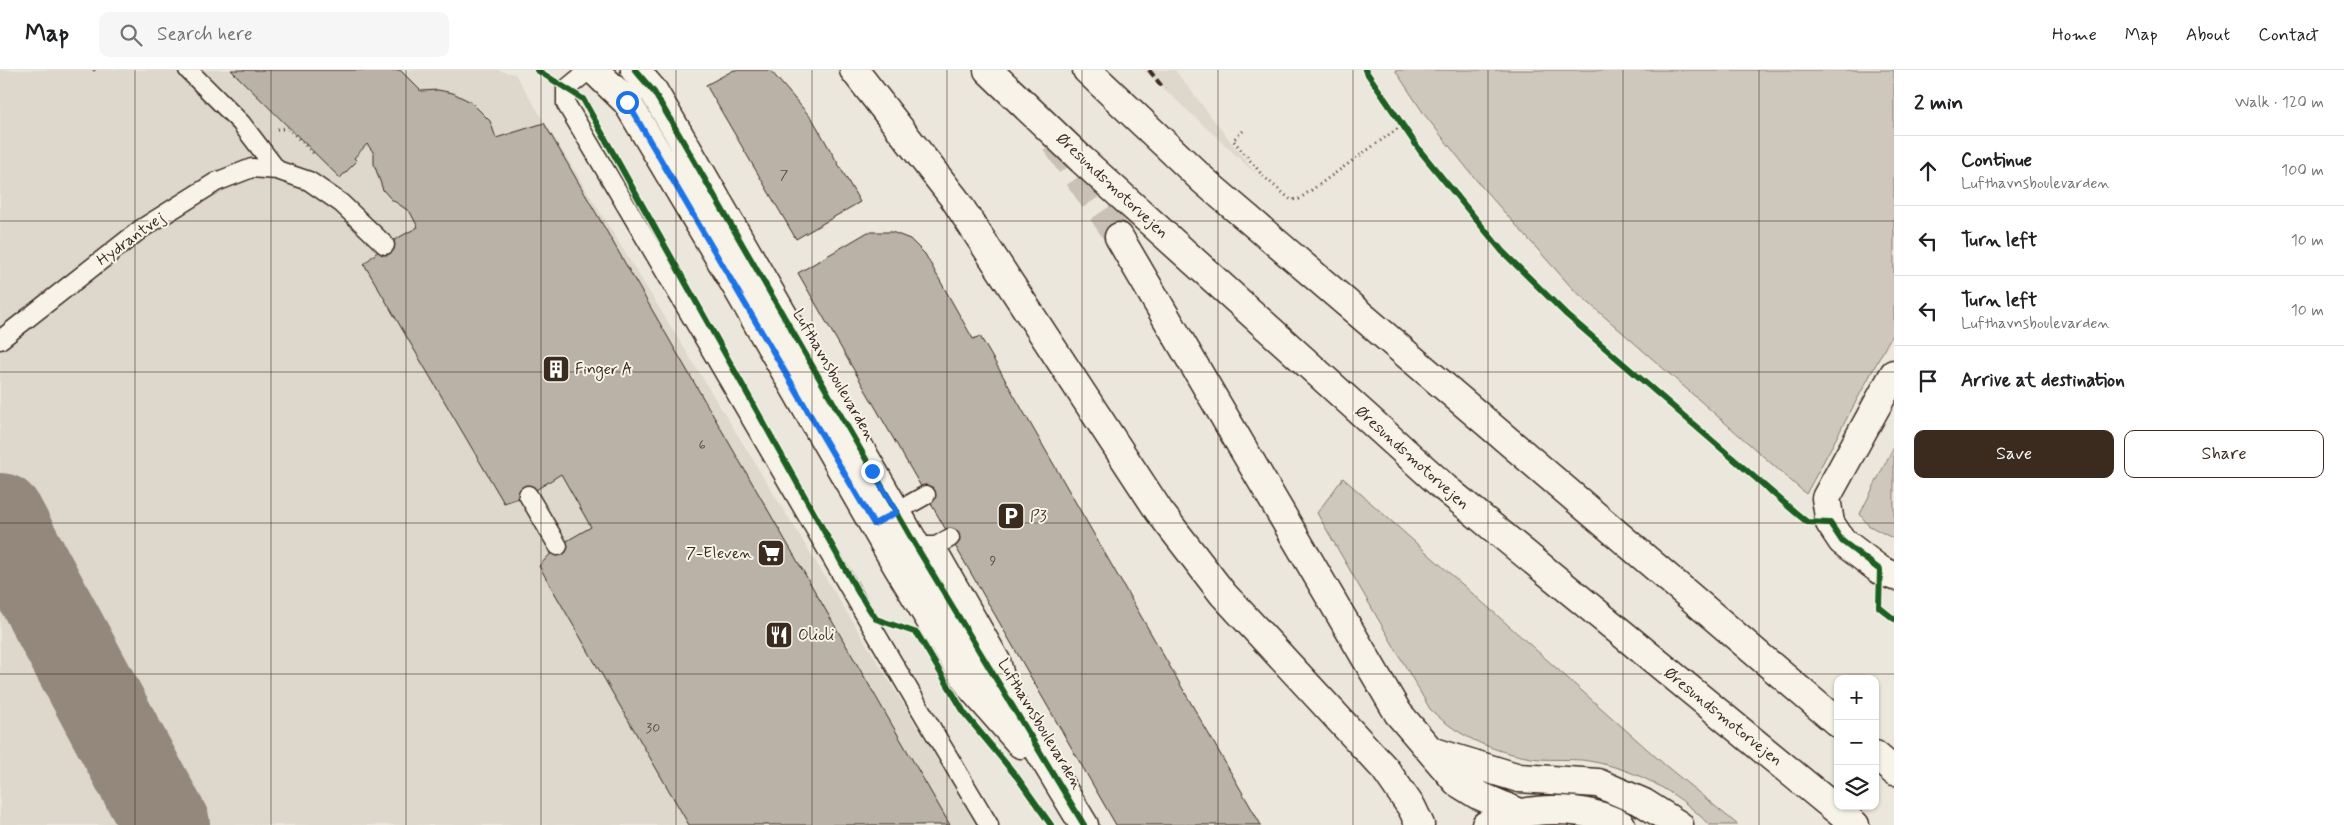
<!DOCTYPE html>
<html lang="en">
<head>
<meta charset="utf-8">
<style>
	body { margin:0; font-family:Mynerve,sans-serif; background:#f6f6f6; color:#202124 }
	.controls { position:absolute; right:15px; bottom:15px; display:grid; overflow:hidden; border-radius:10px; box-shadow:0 1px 4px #0004 }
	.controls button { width:45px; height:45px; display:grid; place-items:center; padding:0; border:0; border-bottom:1px solid #e0e0e0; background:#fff; color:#202124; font:25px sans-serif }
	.stop { position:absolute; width:15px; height:15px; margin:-11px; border:4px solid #1a73e8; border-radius:50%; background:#fff }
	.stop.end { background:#1a73e8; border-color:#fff; box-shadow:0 1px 5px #0008 }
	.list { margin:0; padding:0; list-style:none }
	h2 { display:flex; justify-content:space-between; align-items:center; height:65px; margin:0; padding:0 20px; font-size:21px }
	h2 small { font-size:16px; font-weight:400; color:#757577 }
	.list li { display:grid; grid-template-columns:32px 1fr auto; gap:15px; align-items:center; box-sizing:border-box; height:70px; padding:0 20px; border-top:1px solid #e0e0e0 }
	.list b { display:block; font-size:19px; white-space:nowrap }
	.list p { margin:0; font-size:16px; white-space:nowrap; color:#757577 }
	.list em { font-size:16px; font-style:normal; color:#757577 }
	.actions { display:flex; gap:10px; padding:15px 20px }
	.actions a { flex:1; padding:11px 0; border:1px solid #3b2a1e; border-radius:10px; text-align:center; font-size:18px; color:#3b2a1e }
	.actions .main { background:#3b2a1e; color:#fff }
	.icon { flex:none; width:28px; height:28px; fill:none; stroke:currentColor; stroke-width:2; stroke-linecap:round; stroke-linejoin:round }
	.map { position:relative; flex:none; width:1894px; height:755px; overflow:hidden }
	header { display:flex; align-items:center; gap:30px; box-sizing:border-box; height:70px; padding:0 25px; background:#fff; border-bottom:1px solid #e0e0e0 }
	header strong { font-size:24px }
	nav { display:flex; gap:28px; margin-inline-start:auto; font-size:18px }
	.search { width:350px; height:45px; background:#f6f6f6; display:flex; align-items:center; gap:12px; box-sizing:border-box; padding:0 18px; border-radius:10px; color:#757577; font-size:19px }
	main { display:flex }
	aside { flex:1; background:#fff }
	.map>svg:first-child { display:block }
	.built { fill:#ddd7cc }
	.green { fill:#cec8bc; stroke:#84796d }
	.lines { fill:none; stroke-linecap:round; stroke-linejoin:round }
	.taxiway { stroke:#94887d; stroke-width:88 }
	.building { fill:#bab2a7; stroke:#3b2a1e }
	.highway-tunnel { stroke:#c9c1b6; stroke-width:28; stroke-dasharray:28 14; stroke-linecap:butt }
	.lane-casing { stroke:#3b2a1e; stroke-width:21 }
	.street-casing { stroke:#3b2a1e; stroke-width:31 }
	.secondary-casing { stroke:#3b2a1e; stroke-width:31 }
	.highway-casing { stroke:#3b2a1e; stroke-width:31 }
	.path { stroke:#3b2a1e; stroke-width:3; stroke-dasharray:1 4; stroke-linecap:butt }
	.lane { stroke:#f7f3e8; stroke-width:18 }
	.street { stroke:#f7f3e8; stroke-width:28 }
	.secondary { stroke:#f7f3e8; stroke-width:28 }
	.highway { stroke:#f7f3e8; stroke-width:28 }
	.rail { stroke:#3b2a1e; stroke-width:4; stroke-dasharray:8 4; stroke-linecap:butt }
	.cycleway-casing { stroke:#f7f3e8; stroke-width:9 }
	.cycleway { stroke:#1b5e20; stroke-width:6 }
	.route { stroke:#1a73e8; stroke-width:6 }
	.grid { fill:none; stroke:#3b2a1e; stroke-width:1; stroke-opacity:0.55 }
	.labels { text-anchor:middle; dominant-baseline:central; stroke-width:4; stroke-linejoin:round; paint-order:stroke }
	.number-label { font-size:14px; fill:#5b4c40 }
	.street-label { font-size:16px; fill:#3b2a1e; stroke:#f7f3e8 }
	.poi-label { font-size:16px; fill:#3b2a1e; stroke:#f7f3e8; text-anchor:start }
</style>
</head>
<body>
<header>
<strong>Map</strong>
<div class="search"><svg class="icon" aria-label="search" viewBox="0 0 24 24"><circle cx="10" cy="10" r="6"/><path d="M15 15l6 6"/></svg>Search here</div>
<nav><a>Home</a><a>Map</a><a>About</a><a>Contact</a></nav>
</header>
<main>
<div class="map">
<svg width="1894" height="755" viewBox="0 0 1894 755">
	<rect width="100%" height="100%" fill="#ece7dc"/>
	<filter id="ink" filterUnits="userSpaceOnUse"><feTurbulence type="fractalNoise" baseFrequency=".02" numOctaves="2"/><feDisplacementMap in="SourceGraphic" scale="10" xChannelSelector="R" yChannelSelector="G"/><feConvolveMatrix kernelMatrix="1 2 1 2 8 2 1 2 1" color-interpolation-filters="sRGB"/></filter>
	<g filter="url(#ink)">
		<path class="built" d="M0,0H497L515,4L978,755H0Z
			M1144,0H1175L1256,104Z"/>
		<path class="green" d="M1395,0H1894V261L1806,424L1573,219L1481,116L1424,44Z
			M1894,376V469L1868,455L1860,444Z
			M1343,408L1665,695L1738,755H1709C1677,720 1629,696 1582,690C1568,689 1553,690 1539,689C1498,684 1459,668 1430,639L1317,443Z"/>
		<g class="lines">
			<path class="taxiway" d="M0,447L166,755"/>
		</g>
		<path class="building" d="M231,0H400L421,21L438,20L453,23L471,32L490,51L496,68L544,53L950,755H689L539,496L558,476L591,457L561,404L528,425L504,433L364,194L385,175L418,157L410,142L391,129L383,120L374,94V83L367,74L354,88L357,91L340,108Z
			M734,0H770L813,50L860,132L796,169L706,15Z
			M868,162H892L910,169L925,184L973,269L980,266L1261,755H1116L798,203Z"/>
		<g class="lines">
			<path class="highway-tunnel" d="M1055,72L1119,167"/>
			<g class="lane-casing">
				<path id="lane" d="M188,0L241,53L277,100L309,111L341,133L385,175
					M589,0L566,19V34C709,274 846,516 989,755
					M0,270L141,159L216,112L252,98L277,100
					M528,425L558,476
					M887,447L926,425
					M925,476H936L950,468
					M936,476L1001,590L1007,614"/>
			</g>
			<g class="street-casing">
				<path id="street" d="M1894,304L1826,428L1830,453L1842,471L1880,500L1894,506"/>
			</g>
			<g class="secondary-casing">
				<path id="secondary" d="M594,0L627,32L735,214L899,499L971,617L1021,674
					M635,0L654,22L677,61L916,476L1084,755
					M1486,755C1525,736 1582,734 1621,755"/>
			</g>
			<g class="highway-casing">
				<path id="highway" d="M854,0L954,128L1159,441L1223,524L1385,699L1412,738L1420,755
					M988,0L1082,90L1445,418L1855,755
					M1087,0L1204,111L1838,653
					M1119,167L1398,643L1457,712L1478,725L1520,743
					M1431,681L1519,708L1598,713L1644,733L1679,755
					M1875,685L1894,701"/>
			</g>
			<path class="path" d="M94,0L95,3
				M277,59H289L315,85
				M1243,61L1233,70L1263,106L1291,130L1299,129L1401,56
				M1879,533V537L1894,549"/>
			<use href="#lane" class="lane"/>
			<use href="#street" class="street"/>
			<use href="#secondary" class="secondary"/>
			<use href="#highway" class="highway"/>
			<path class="rail" d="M1149,0L1164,19"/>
			<g class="cycleway-casing">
				<path id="cycleway" d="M537,0L583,29L858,522L876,549L917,563L965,644L1017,707L1051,755
					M635,0L654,22L677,61L916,476L1084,755
					M1365,0L1421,82L1502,181L1567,245L1796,443L1807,452L1830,453L1842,471L1880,500L1879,537L1894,549"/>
			</g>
			<use href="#cycleway" class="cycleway"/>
		</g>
	</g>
	<g class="lines" filter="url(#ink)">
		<path class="route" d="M627,32L874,454L897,442L872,401"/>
	</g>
	<path class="grid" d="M135,0V755M271,0V755M406,0V755M541,0V755M676,0V755M812,0V755M947,0V755M1082,0V755M1218,0V755M1353,0V755M1488,0V755M1623,0V755M1759,0V755M0,151H1894M0,302H1894M0,453H1894M0,604H1894"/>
	<defs>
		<g id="building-square" transform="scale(1.4375)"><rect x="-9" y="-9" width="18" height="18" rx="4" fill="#3b2a1e" stroke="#f7f3e8"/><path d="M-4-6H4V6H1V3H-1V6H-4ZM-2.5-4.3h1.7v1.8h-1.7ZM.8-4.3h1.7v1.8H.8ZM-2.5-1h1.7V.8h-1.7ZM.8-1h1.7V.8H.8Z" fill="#fff"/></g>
		<g id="parking-square" transform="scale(1.4375)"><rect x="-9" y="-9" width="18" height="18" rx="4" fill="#3b2a1e" stroke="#f7f3e8"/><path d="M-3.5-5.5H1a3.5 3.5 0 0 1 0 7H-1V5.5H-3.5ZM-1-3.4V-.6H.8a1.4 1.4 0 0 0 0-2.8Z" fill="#fff"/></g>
		<g id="supermarket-square" transform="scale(1.4375)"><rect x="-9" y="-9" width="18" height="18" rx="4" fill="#3b2a1e" stroke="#f7f3e8"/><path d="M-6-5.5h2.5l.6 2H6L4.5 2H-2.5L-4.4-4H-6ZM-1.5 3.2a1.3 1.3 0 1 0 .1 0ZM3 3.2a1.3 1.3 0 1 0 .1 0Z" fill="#fff"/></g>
		<g id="restaurant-square" transform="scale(1.4375)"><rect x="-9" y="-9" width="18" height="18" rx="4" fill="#3b2a1e" stroke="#f7f3e8"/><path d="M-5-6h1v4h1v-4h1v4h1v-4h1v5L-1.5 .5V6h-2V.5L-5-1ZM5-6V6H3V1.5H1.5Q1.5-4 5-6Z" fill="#fff"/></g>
	</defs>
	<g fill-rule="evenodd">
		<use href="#building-square" x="556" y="299"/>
		<use href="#parking-square" x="1011" y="446"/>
		<use href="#supermarket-square" x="771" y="483"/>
		<use href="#restaurant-square" x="779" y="565"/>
	</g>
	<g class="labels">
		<g class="number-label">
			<text x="784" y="105">7</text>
			<text x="702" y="375">6</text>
			<text x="993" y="491">9</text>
			<text x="653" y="658">30</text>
		</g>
		<g class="street-label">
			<text transform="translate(1112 116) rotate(43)">Øresundsmotorvejen</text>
			<text transform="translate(131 169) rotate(-36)">Hydrantvej</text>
			<text transform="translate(834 305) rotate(60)">Lufthavnsboulevarden</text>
			<text transform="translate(1412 388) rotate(42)">Øresundsmotorvejen</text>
			<text transform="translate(1723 647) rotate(39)">Øresundsmotorvejen</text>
			<text transform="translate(1040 654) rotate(59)">Lufthavnsboulevarden</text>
		</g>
		<g class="poi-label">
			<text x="575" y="299">Finger A</text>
			<text x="1030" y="446">P3</text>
			<text x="752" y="483" text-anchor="end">7-Eleven</text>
			<text x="798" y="565">Olioli</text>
		</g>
	</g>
</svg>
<div class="controls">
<button>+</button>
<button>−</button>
<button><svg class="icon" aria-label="layers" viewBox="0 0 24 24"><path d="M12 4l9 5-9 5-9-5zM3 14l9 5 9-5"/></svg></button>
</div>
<div class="stop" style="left:627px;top:32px"></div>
<div class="stop end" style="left:872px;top:401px"></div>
</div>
<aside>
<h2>2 min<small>Walk · 120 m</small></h2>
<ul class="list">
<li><svg class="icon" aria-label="ahead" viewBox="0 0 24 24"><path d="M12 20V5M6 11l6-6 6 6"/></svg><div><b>Continue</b><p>Lufthavnsboulevarden</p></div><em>100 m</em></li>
<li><svg class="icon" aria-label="left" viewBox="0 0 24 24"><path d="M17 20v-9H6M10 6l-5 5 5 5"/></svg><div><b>Turn left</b></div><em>10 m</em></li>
<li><svg class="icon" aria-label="left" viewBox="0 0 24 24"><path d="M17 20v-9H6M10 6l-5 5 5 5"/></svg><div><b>Turn left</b><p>Lufthavnsboulevarden</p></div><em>10 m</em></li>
<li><svg class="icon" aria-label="arrive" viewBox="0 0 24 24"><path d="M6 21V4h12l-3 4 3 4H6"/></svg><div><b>Arrive at destination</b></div></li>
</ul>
<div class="actions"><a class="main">Save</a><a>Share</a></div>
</aside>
</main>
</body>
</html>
